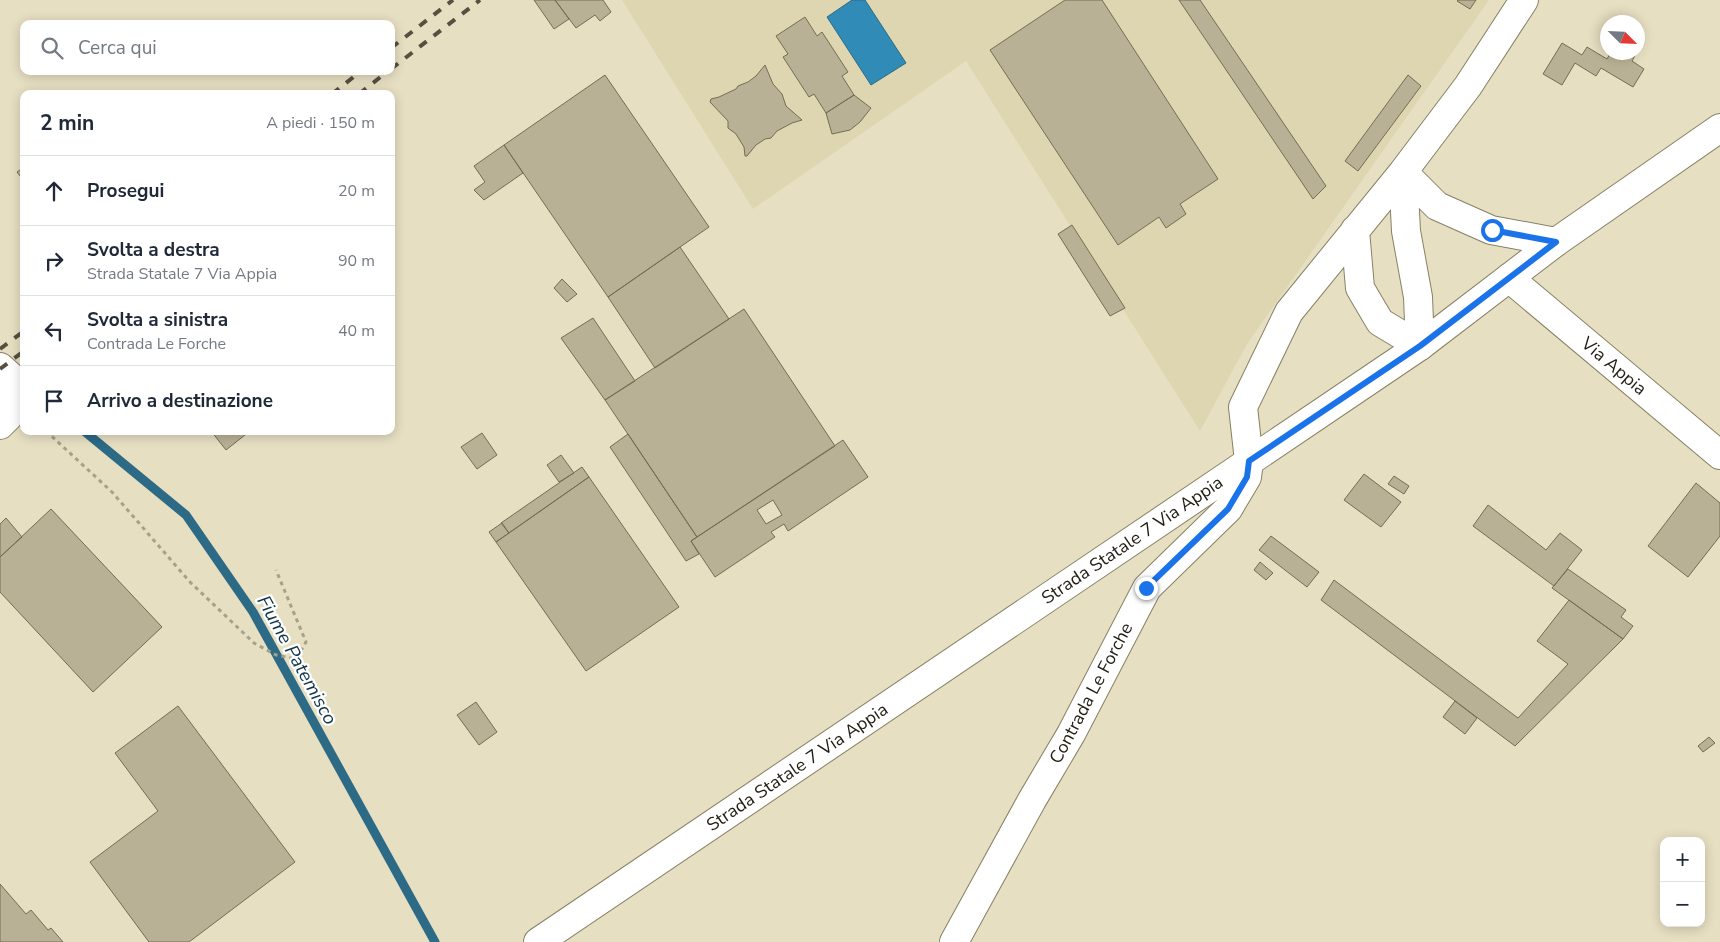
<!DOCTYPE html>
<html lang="it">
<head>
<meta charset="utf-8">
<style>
	body { margin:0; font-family:"Nunito Sans",sans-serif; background:#f6f6f7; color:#1f2937 }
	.controls { position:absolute; right:15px; bottom:15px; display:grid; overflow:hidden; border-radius:10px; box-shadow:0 2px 12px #0003 }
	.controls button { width:45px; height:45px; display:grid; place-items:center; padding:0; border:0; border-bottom:1px solid #e0e1e3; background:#fff; color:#1f2937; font:25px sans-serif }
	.compass { position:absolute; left:1600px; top:15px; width:45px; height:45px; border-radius:50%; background:#fff; box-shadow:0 2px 12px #0003; rotate:114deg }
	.stop { position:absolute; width:15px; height:15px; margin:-11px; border:4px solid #1a73e8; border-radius:50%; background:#fff }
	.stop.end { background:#1a73e8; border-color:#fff; box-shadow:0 1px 5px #0008 }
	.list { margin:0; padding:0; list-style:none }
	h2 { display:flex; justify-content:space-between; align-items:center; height:65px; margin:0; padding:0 20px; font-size:21px }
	h2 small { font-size:16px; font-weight:400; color:#747a83 }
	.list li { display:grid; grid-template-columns:32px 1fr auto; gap:15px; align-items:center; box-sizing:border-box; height:70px; padding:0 20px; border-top:1px solid #e0e1e3 }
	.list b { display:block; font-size:19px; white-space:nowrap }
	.list p { margin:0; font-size:16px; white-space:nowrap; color:#747a83 }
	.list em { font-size:16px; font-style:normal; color:#747a83 }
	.icon { flex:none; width:28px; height:28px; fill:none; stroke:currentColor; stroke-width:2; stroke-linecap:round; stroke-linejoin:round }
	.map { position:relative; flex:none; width:1720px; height:942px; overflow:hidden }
	.search { position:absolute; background:#fff; box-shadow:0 2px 12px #0003; left:20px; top:20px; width:375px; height:55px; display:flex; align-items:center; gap:12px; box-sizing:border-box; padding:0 18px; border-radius:10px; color:#747a83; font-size:19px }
	.panel { position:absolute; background:#fff; box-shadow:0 2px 12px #0003; left:20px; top:90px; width:375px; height:345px; border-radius:10px }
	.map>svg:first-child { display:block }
	.built { fill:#ded5b1 }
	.water { fill:#318bb7; stroke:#2c6a86 }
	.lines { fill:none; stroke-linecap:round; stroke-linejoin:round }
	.stream { stroke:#2c6a86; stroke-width:9 }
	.building { fill:#b9b195; stroke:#736d52; fill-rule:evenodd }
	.minor-casing { stroke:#878065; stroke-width:30 }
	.major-casing { stroke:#878065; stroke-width:30 }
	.path { stroke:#a7a18a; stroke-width:3; stroke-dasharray:4 4; stroke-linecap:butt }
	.minor { stroke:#fff; stroke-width:28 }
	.major { stroke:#fff; stroke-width:28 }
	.rail { stroke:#555041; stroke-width:4; stroke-dasharray:9 9; stroke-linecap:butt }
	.route { stroke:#1a73e8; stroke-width:6 }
	.labels { text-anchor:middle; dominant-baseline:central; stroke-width:4.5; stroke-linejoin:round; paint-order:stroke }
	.street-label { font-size:18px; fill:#201d13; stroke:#fff }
	.water-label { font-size:19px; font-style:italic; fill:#0f3649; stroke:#fff }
</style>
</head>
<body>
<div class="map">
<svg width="1720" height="942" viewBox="0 0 1720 942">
	<rect width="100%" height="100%" fill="#e7dfc2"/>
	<path class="built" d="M622,0H1489L1247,344L1200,431L966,61L753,209Z"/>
	<path class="water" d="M852,0H865L906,63L871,85L827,17Z"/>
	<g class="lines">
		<path class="stream" d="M84,431L186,515L253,612L435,942"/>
	</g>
	<path class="building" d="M534,0H555L569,19L554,29Z
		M555,0H603L611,12L600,21L595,15L576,28Z
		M1065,0H1102L1218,179L1180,204L1186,214L1166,228L1159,217L1118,245L990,50Z
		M1179,0H1200L1326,186L1313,199Z
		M1458,0H1476L1470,9L1457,1Z
		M805,17L817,36L822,32L848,72L842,76L854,95L826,113L814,94L809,97L783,57L788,54L776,36Z
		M1562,43L1582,55L1587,47L1607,59L1611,52H1637L1632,61L1644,69L1633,87L1601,68L1596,76L1575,63L1562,85L1543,74Z
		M765,65L773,84L782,94L786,106L802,120L792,123L777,131L771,138L765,139L756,145L747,156H745L744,147L736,134L728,128V121L710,102L711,99L719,97L736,89L738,86L748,82L756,76Z
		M605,75L709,227L608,297L504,145Z
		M1408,75L1421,86L1358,171L1345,161Z
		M854,95L871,108L860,122L850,130L832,134L826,113Z
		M504,145L523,173L484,200L474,190L485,182L474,166Z
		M24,167V181L17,172Z
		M1072,225L1125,308L1110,316L1058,234Z
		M680,247L729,319L655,368L608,297Z
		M562,279L577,294L567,302L554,288Z
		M744,309L835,446L697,537L605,400Z
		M593,318L635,381L605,400L561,338Z
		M211,431H250L226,450Z
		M482,433L497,455L477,469L461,447Z
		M628,434L697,537L691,541L699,554L686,561L610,447Z
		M843,440L868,477L788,531L784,524L771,532L775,537L715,577L691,541ZM773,500L782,515L766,524L757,510Z
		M561,455L574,473L559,482L547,465Z
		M582,467L589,477L509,533L501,523Z
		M1364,474L1401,502L1381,527L1344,500Z
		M1394,476L1409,486L1404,494L1388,484Z
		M589,477L679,607L586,671L496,542Z
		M1696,483L1720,503V536L1688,577L1648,546Z
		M1488,505L1546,550L1560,533L1582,550L1554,586L1473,526Z
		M51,509L162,627L93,692L0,592V557Z
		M6,518L22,537L0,557V524Z
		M502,523L509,533L496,542L489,532Z
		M1271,536L1319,572L1307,587L1259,550Z
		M1260,562L1273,573L1266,580L1254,570Z
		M1568,569L1626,610L1621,617L1633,626L1623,639L1552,588Z
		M1334,580L1518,718L1568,664L1537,641L1569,600L1623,639L1515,746L1321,600Z
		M1455,701L1477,718L1465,734L1443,717Z
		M476,702L497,732L479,745L457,715Z
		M178,706L295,862L189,942H149L90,862L158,811L115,753Z
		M1709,737L1715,743L1703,752L1698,746Z
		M0,884L26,914L31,910L48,930L51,928L63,942H0Z"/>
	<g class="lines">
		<g class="minor-casing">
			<path id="minor" d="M1403,172L1406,231L1418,297L1420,346
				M1403,172L1437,206L1491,230L1556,242
				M1355,230L1360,288L1380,322L1420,346
				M1509,278L1720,455
				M0,367L10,376L13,387L9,416L0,425
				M954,942L1032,800L1071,734L1147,588L1228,509L1247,477L1249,461L1243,407L1289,312L1403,172L1468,86L1524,0"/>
		</g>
		<g class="major-casing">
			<path id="major" d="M538,942L1420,346L1556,242L1720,128"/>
		</g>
		<path class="path" d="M46,431L112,492L190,582L254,643L276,655L296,659L306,642L276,570"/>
		<use href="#minor" class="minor"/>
		<use href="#major" class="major"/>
		<path class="rail" d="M391,48L453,0
			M391,69L480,0
			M332,94L361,71
			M359,94L388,71
			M0,349L24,331
			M0,369L24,351"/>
	</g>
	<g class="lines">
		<path class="route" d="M1146,588L1228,509L1247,477L1249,461L1420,346L1556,242L1492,230"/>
	</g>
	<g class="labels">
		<g class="street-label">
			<text transform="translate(1614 366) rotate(40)">Via Appia</text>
			<text transform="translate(1132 540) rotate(-34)">Strada Statale 7 Via Appia</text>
			<text transform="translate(1091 693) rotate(-62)">Contrada Le Forche</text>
			<text transform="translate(797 767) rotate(-34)">Strada Statale 7 Via Appia</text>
		</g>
		<g class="water-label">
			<text transform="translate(297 660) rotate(61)">Fiume Patemisco</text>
		</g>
	</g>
</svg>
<div class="controls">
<button>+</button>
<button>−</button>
</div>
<svg class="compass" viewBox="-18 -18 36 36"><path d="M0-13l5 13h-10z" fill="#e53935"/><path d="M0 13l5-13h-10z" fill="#747a83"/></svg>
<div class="stop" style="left:1492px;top:230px"></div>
<div class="stop end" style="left:1146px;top:588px"></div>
<div class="search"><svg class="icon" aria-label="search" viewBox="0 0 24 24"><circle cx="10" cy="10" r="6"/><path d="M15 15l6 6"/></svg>Cerca qui</div>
<section class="panel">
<h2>2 min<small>A piedi · 150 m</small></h2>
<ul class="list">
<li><svg class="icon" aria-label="ahead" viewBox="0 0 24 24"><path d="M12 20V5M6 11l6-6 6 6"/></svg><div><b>Prosegui</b></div><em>20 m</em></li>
<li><svg class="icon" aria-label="right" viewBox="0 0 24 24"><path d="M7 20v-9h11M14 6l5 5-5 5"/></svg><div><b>Svolta a destra</b><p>Strada Statale 7 Via Appia</p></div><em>90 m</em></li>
<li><svg class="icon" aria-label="left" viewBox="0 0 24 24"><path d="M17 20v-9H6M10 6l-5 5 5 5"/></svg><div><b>Svolta a sinistra</b><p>Contrada Le Forche</p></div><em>40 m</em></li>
<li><svg class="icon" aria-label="arrive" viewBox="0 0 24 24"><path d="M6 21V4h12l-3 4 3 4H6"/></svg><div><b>Arrivo a destinazione</b></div></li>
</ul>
</section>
</div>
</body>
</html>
